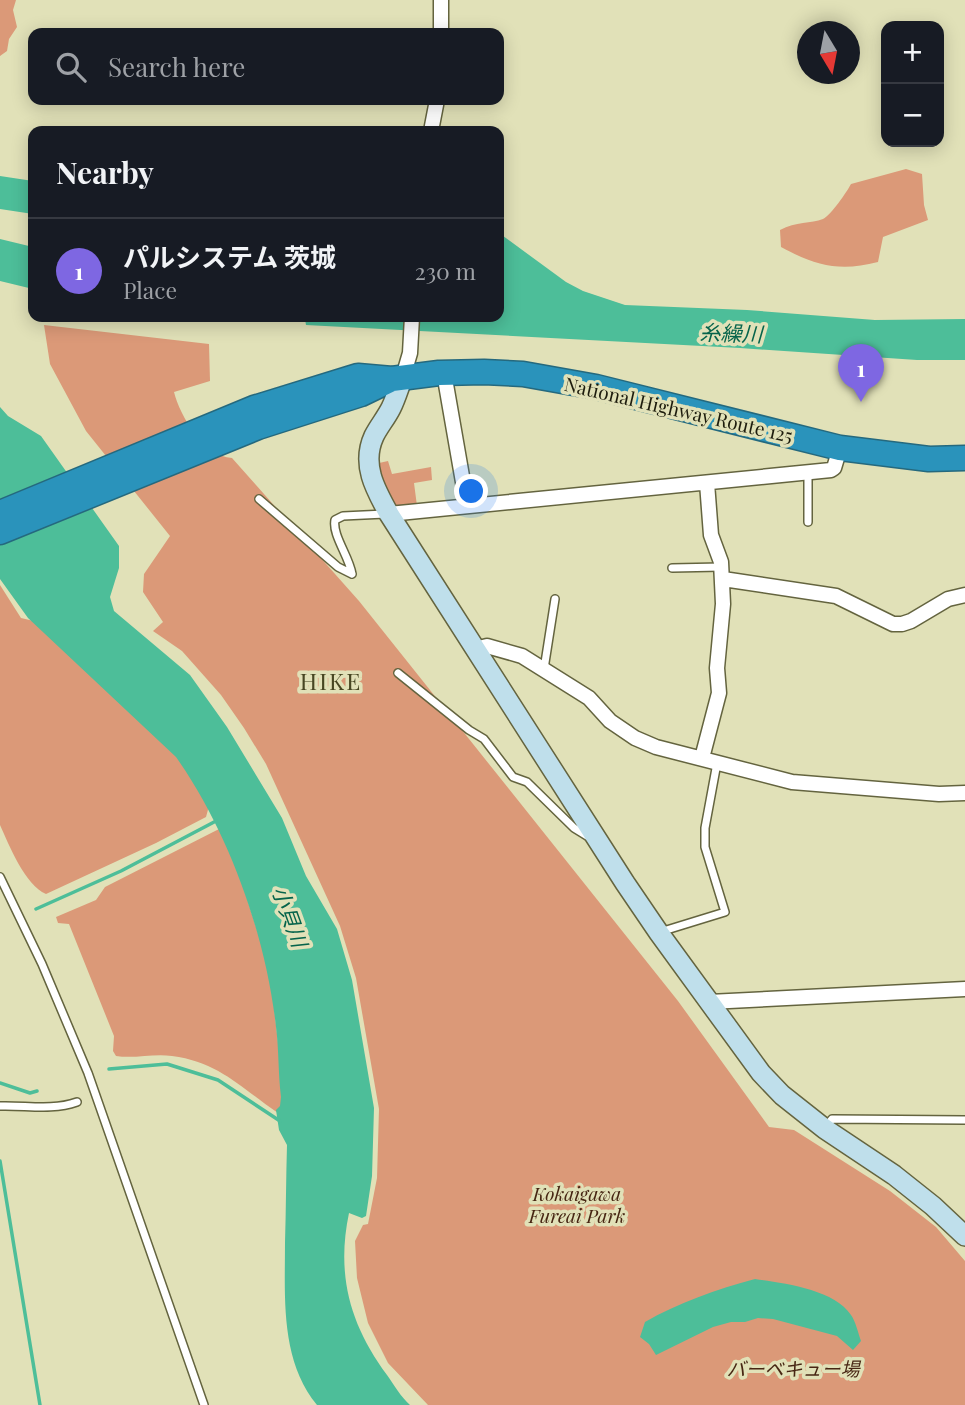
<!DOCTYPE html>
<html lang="en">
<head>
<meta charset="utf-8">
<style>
	body { margin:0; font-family:"Playfair Display","Noto Sans JP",serif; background:#242831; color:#f1f3f6 }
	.controls { position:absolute; right:21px; top:21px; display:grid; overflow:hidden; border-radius:14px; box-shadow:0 4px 18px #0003 }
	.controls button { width:63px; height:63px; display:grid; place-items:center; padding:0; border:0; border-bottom:2px solid #363941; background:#171b24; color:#f1f3f6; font:35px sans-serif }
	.compass { position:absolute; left:797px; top:21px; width:63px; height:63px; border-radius:50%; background:#171b24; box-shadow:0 4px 18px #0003; rotate:170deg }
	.you { position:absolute; left:472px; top:492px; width:24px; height:24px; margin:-18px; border:5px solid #fff; border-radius:50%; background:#1a73e8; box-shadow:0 0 0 10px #1a73e833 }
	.badge { display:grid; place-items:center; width:46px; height:46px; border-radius:50%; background:#7e67e2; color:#fff; font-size:23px; font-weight:700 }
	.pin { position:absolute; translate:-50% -58px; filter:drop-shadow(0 2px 4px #0008) }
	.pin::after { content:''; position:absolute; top:37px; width:24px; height:21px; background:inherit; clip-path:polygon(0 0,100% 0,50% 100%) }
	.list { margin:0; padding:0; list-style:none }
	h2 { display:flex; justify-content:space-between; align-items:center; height:91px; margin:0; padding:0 28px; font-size:30px }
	h2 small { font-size:23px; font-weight:400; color:#9ea1a6 }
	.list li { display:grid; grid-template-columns:46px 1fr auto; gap:21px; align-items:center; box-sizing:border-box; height:105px; padding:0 28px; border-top:2px solid #363941 }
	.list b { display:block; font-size:26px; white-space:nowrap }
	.list p { margin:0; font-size:23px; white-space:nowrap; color:#9ea1a6 }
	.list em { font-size:23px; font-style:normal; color:#9ea1a6 }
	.icon { flex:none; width:38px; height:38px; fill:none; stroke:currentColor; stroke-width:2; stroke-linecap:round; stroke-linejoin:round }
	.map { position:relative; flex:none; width:965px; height:1405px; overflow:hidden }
	.search { position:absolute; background:#171b24; box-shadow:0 4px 18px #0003; left:28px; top:28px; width:476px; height:77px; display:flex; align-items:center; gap:18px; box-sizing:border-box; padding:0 24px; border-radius:14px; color:#9ea1a6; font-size:26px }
	.panel { position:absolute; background:#171b24; box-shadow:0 4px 18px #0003; left:28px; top:126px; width:476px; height:196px; border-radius:14px }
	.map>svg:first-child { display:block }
	.green { fill:#db9978 }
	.water { fill:#4dbe99 }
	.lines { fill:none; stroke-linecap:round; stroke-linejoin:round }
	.stream { stroke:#4dbe99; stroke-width:3.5 }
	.lane-casing { stroke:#64643f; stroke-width:10 }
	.street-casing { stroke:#64643f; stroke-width:17 }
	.secondary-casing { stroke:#64643f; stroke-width:22 }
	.highway-casing { stroke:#25697e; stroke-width:27 }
	.lane { stroke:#fff; stroke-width:7 }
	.street { stroke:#fff; stroke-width:14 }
	.secondary { stroke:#bfdfeb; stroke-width:19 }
	.highway { stroke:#2a93bb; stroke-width:24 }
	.labels { text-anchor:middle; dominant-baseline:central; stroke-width:7; stroke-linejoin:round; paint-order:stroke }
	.street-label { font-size:19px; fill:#1d1c0d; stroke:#e1e1b8 }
	.park-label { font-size:19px; font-style:italic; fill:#472613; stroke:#e1e1b8 }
	.water-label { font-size:21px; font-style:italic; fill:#06644b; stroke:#e1e1b8 }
	.quarter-label { font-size:23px; letter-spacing:2px; fill:#474622; stroke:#e1e1b8 }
</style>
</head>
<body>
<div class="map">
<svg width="965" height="1405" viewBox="0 0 965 1405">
	<rect width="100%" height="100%" fill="#e1e1b8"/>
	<path class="green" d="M0,0H16L13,10L17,27L9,39L7,51L0,56Z
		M906,169L922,174L924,205L928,220L883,237L878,262C840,272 816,266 781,247L780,230C796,221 811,224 823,219C832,214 846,193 851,184Z
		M44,325L209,344L210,381L174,392C180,416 204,457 232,458L359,601L678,1001L769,1127L794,1130L890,1191L936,1227L965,1261V1405H428L388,1363L368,1323L357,1278L355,1241L363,1225L368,1224L377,1178L379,1109L356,978L340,926L266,764L244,728L221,695L182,651L153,631L163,622L143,592L144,574L170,536L86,431L50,364Z
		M388,461L392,474L431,467L432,480L414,483L417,506L395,507L383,481L379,463Z
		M0,585L21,618L38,622L180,757L209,806L206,817L156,843L46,894C25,885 9,845 0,825Z
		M221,828L237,867L270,971L285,1106L278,1113C241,1088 219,1062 172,1056C154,1053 135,1059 116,1056L113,1051L114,1036L69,924L58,923L56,917L96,900L105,887Z"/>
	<path class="water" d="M0,176L33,181V214L0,209Z
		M499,233L566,282L583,291L625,305L747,310L875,320L965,319V360H917L740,348L306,325L305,319L277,317H499Z
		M0,239L33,247V289L0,281Z
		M0,407L8,416L41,436L119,546V568L110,597L114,611L190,675L227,727L282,818L306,876L337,929L352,980L374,1108L372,1176L366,1216L362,1218L349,1213C336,1275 350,1325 387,1375C394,1385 401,1397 410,1405H317C280,1360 285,1297 285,1243C286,1210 286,1177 287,1145L279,1130L276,1110L280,1106L281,1097C278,1074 279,1050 276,1027C266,936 229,832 176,757L28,618L0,579Z
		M755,1279C782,1283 834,1289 851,1315C856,1322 858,1333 861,1341L853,1350L837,1336L773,1319L758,1318L745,1322H731L713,1327L656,1355L649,1344L640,1337L645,1322C678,1303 717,1289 755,1279Z"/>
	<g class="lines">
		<path class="stream" d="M36,909L121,871L216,821
			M109,1069L167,1064L218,1080L280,1121
			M0,1083L30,1093L37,1091
			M0,1161L40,1405"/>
		<g class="lane-casing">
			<path id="lane" d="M808,473V522
				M259,499L338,567L352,574
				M672,568L721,567
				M352,574C349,556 332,535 335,520L343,516L385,514
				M544,669L555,599
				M398,673L469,730L484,739L513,777L527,782L574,828L587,836
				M0,877L42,964L88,1073L204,1405
				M660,932L725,912L705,847V828L717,763
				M0,1106C26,1105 51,1111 77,1102
				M825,1128L832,1119L965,1120"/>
		</g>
		<g class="street-casing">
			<path id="street" d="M441,33V0
				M431,131L437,100
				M444,373L467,505
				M403,377L410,353L412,317
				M389,514L831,470L834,468L840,448
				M723,579L836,596L893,624H902L911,621L948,599L965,595
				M475,649L487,646L522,656L589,698L610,721L635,738L656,747L792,782L939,794L965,793
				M702,758L719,693L717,668L723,604L721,562L711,535L707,483
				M709,1002L965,989"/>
		</g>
		<g class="secondary-casing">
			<path id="secondary" d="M403,377C399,387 396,398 391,408C386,418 379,426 374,436C361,464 375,489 389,514L625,883L659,933L761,1073L782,1095L825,1129L894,1175L933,1206L965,1236"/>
		</g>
		<g class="highway-casing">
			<path id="highway" d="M0,513L254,408L358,376L392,379L439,373L484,372L523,374L596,387L840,448L929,459L965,458
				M0,532L258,427L361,394L390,380"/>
		</g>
		<use href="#lane" class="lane"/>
		<use href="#street" class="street"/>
		<use href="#secondary" class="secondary"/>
		<use href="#highway" class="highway"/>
	</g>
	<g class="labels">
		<g class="street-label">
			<text transform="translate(679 409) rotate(13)">National Highway Route 125</text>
		</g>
		<g class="park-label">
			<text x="577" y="1193">Kokaigawa<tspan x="577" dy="22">Fureai Park</tspan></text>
			<text x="793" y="1368">バーベキュー場</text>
		</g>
		<g class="water-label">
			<text transform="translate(731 332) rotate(2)">糸繰川</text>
			<text transform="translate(291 916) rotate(70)">小貝川</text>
		</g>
		<g class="quarter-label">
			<text x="331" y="680">HIKE</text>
		</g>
	</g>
</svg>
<div class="controls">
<button>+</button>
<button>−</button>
</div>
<svg class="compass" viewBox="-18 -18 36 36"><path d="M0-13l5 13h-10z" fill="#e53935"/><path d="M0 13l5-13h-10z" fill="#9ea1a6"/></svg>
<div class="you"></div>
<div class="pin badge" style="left:861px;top:402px">1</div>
<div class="search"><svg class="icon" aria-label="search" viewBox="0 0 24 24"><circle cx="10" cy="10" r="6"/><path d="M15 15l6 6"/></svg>Search here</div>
<section class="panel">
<h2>Nearby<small></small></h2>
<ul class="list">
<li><span class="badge">1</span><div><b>パルシステム 茨城</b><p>Place</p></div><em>230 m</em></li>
</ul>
</section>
</div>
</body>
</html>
